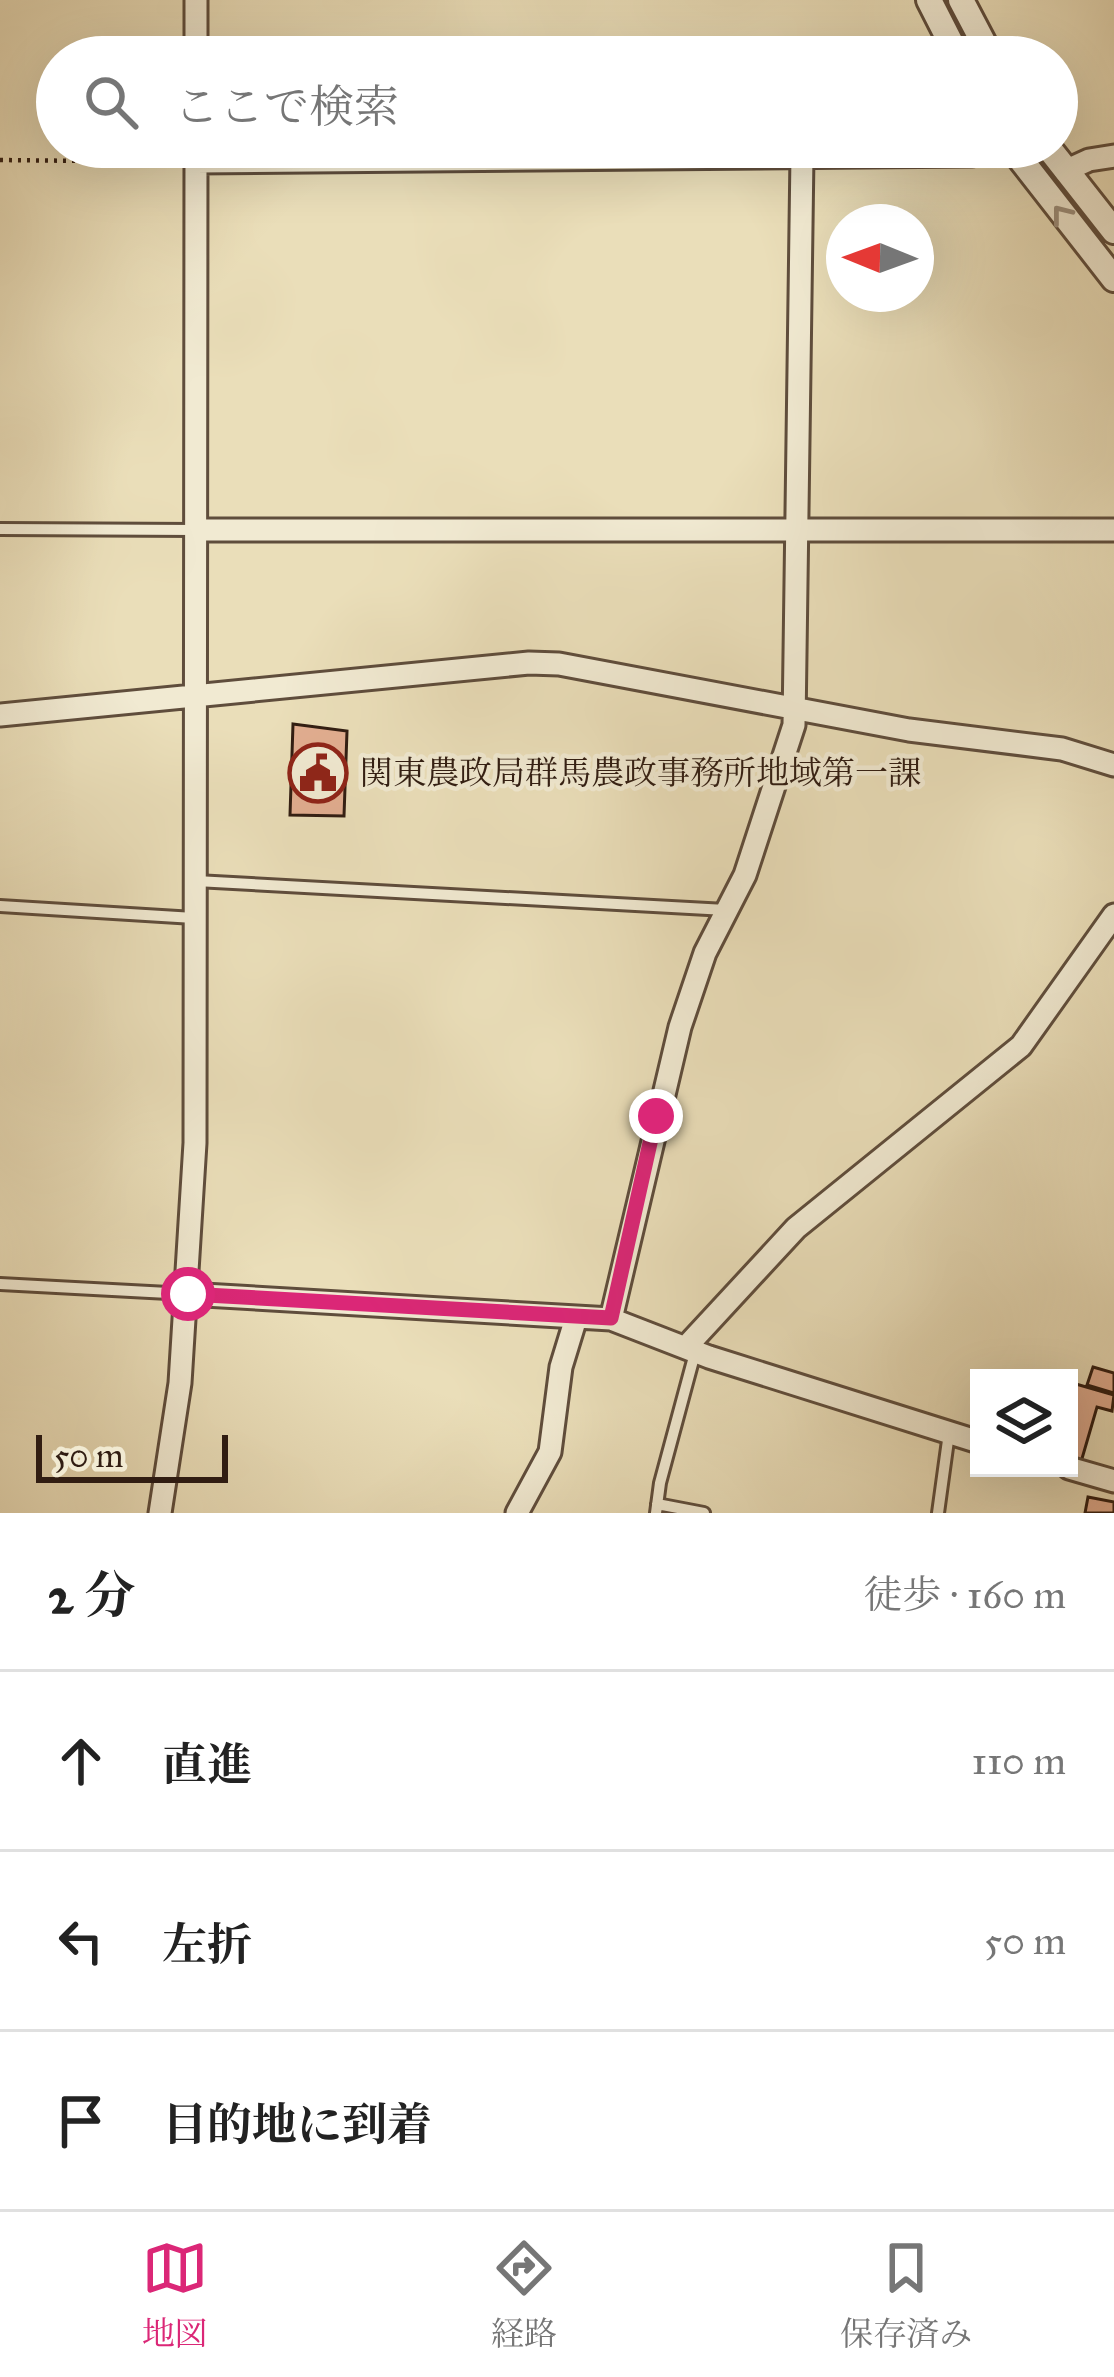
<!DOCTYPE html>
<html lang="ja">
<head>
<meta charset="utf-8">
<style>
	body { margin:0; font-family:"IM FELL Great Primer","Noto Serif JP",serif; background:#f2f2f2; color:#222 }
	.controls { position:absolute; right:36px; bottom:36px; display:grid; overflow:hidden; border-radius:0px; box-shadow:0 12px 48px #0002 }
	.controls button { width:108px; height:108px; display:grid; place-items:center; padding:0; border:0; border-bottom:3px solid #e0e0e0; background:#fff; color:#222; font:60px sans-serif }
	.compass { position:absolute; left:826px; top:204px; width:108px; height:108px; border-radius:50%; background:#fff; box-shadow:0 12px 48px #0002; rotate:271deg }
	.scale { position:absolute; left:36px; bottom:30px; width:192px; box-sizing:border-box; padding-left:12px; border:6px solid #311d12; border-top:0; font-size:33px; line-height:42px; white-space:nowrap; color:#311d12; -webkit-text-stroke:9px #f1ead2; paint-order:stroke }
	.stop { position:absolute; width:36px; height:36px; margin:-27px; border:9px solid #db2777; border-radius:50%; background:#fff }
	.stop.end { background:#db2777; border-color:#fff; box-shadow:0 3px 12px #0008 }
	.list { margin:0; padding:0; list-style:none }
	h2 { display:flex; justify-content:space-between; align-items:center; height:156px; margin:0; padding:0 48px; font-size:51px }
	h2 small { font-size:39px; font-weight:400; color:#767676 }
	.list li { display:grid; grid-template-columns:78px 1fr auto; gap:36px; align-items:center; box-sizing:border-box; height:180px; padding:0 48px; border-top:3px solid #e0e0e0 }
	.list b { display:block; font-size:45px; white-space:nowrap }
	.list em { font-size:39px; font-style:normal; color:#767676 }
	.icon { flex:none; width:66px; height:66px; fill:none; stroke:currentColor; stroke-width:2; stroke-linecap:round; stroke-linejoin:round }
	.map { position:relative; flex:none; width:1114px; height:1513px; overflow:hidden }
	.search { position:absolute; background:#fff; box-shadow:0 12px 48px #0002; left:36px; right:36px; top:36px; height:132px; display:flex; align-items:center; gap:30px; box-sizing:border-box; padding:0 42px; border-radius:66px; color:#767676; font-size:45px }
	.sheet { height:696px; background:#fff }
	nav { display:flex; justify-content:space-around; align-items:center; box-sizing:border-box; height:168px; border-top:3px solid #e0e0e0; background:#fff; font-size:33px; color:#767676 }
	nav a { display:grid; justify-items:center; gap:6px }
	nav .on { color:#db2777 }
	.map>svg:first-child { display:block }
	.building { fill:#e2ae91; stroke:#311d12; stroke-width:3 }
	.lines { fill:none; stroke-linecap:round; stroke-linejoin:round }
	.service-casing { stroke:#5f4d3c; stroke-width:16 }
	.minor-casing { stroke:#5f4d3c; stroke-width:27 }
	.tertiary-casing { stroke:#5f4d3c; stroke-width:30 }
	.path { stroke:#311d12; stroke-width:4.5; stroke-dasharray:3 6; stroke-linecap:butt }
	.service { stroke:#f1ead2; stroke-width:10 }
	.minor { stroke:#f1ead2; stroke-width:21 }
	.tertiary { stroke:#f1ead2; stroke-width:24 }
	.oneway { stroke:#9b8e7c }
	.route { stroke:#db2777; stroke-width:15 }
	.labels { text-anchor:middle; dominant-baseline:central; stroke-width:9; stroke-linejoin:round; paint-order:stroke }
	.poi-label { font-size:33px; fill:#311d12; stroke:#f1ead2; text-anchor:start }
</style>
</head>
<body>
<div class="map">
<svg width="1114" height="1513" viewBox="0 0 1114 1513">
	<rect width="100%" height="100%" fill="#eadeb9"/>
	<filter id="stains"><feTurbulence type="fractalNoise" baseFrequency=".00167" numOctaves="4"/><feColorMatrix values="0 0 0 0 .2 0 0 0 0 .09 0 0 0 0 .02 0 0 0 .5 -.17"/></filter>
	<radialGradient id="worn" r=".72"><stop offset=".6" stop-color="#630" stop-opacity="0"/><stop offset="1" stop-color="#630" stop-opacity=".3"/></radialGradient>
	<path class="building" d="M293,724L347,731L344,816L290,815Z
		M1093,1367L1114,1373V1393L1087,1385Z
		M1069,1382L1114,1395L1112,1411L1097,1407L1081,1462L1069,1459Z
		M1088,1497L1114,1502V1513H1085Z"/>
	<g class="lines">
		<g class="service-casing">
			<path id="service" d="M0,529L197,530
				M196,881L726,910
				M0,906L194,918
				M0,1284L187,1294
				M657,1504L704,1513
				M656,1513L660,1483L695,1353
				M938,1513L949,1433"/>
		</g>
		<g class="minor-casing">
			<path id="minor" d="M196,0V57
				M196,162L972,155L989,147
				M1065,171L1089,160L1114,156
				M197,530H1114
				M0,715L529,663L559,664L909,730L1062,749L1114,765
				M187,1294L611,1319L709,1357L979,1442
				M611,1319L680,1027L705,953L745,875L794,725L802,155
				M686,1347L796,1228L1021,1046L1114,915
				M1069,1468L1114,1481
				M160,1513L180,1383L195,1143L196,147
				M517,1513L550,1452L561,1367L576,1318"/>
		</g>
		<g class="tertiary-casing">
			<path id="tertiary" d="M929,0L958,57
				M961,0L991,57
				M1011,147L1114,279
				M1048,147L1114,231"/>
		</g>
		<path class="path" d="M0,160L173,162"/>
		<use href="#service" class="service"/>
		<use href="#minor" class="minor"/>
		<use href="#tertiary" class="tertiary"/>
	</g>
	<defs><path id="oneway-chevron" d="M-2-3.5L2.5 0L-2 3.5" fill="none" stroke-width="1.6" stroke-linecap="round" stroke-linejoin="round" transform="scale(3)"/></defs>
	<use class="oneway" href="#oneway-chevron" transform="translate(1061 214) rotate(-128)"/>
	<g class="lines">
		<path class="route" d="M188,1294L611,1318L656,1116"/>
	</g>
	<defs>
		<g id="civic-ring" transform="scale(3)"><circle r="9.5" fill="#f1ead2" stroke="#8f2418" stroke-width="1.5"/><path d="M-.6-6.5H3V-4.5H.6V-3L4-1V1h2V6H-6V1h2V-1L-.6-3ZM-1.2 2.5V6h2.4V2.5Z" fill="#8f2418"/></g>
	</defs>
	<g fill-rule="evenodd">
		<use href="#civic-ring" x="318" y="773"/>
	</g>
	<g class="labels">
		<g class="poi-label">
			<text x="360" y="773">関東農政局群馬農政事務所地域第一課</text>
		</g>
	</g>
	<rect width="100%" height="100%" filter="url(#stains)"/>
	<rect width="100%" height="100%" fill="url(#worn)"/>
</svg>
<div class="controls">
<button><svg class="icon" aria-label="layers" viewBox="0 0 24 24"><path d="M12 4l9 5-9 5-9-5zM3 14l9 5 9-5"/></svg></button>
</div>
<svg class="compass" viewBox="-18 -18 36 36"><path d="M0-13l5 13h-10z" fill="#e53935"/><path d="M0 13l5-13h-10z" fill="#767676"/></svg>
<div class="scale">50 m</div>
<div class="stop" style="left:188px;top:1294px"></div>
<div class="stop end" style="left:656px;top:1116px"></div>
<div class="search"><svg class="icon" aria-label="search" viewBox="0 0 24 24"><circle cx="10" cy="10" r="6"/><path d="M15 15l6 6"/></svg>ここで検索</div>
</div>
<section class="sheet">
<h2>2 分<small>徒歩 · 160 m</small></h2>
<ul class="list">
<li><svg class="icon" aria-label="ahead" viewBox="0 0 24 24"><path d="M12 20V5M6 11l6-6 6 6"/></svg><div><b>直進</b></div><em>110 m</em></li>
<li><svg class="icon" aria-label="left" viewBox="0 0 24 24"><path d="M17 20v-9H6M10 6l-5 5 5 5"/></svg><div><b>左折</b></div><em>50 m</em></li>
<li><svg class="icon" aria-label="arrive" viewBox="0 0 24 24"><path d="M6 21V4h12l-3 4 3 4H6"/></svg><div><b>目的地に到着</b></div></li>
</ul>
</section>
<nav>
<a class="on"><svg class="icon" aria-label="map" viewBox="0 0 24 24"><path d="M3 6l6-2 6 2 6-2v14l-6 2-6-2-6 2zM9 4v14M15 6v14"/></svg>地図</a>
<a><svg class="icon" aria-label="directions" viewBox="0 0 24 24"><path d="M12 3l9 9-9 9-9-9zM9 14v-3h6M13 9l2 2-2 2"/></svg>経路</a>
<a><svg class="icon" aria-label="saved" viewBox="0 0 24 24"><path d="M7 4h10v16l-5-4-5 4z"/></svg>保存済み</a>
</nav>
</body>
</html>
